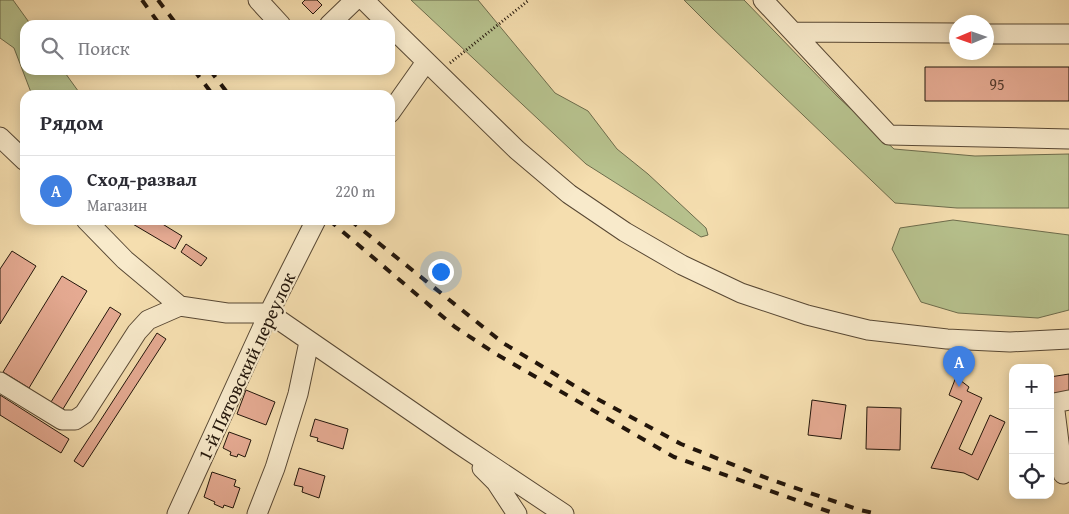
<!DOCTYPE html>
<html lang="ru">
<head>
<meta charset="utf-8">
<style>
	body { margin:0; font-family:"Gentium Book Plus",serif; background:#f2f2f3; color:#2b2b33 }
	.controls { position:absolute; right:15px; bottom:15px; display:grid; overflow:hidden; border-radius:10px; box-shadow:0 2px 12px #0003 }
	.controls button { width:45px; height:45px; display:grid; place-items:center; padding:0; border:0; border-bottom:1px solid #e1e1e2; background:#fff; color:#2b2b33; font:25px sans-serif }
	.compass { position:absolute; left:949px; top:15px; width:45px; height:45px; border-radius:50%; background:#fff; box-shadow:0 2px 12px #0003; rotate:268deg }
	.you { position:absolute; left:440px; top:271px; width:18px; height:18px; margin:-12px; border:4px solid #fff; border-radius:50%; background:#1a73e8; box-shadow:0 0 0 8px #1a73e833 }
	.badge { display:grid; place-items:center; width:32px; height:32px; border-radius:50%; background:#1a73e8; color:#fff; font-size:16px; font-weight:700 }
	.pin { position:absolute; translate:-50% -41px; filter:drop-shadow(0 1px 2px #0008) }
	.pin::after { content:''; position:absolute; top:26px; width:18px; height:15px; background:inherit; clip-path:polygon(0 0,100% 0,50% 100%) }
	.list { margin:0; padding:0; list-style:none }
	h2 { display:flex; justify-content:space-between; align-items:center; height:65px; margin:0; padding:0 20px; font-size:21px }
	h2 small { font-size:16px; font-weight:400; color:#7c7c81 }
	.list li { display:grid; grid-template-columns:32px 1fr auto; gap:15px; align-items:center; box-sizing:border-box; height:70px; padding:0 20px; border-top:1px solid #e1e1e2 }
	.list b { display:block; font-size:19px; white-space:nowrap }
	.list p { margin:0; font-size:16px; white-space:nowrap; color:#7c7c81 }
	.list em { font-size:16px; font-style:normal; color:#7c7c81 }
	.icon { flex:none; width:28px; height:28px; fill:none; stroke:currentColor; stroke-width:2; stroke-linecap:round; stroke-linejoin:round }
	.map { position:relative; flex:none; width:1069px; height:514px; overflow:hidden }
	.search { position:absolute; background:#fff; box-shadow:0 2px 12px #0003; left:20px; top:20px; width:375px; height:55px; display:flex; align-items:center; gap:12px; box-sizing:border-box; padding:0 18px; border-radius:15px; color:#7c7c81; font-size:19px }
	.panel { position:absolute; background:#fff; box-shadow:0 2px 12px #0003; left:20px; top:90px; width:375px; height:135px; border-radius:15px }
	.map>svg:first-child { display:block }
	.green { fill:#b7c28e; stroke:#6d6c4c }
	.building { fill:#e5aa92; stroke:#23160b }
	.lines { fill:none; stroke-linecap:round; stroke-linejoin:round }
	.minor-casing { stroke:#584834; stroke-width:21 }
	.path { stroke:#23160b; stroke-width:3; stroke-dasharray:1 2.5; stroke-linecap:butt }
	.minor { stroke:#f8eacb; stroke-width:19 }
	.rail { stroke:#23160b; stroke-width:4; stroke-dasharray:9 9; stroke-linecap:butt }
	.labels { text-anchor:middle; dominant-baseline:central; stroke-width:4.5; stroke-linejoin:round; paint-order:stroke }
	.number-label { font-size:16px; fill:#543b2d }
	.street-label { font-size:19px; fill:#23160b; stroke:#f8eacb }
</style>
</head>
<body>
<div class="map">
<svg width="1069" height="514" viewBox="0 0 1069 514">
	<rect width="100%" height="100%" fill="#f5deaf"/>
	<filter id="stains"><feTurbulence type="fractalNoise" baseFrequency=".004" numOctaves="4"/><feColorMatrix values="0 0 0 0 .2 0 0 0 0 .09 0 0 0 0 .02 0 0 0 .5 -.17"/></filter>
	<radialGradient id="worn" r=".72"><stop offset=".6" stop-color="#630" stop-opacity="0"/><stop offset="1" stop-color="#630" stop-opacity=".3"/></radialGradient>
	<path class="green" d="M0,0H13L31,25H25V70H63L81,95H32L14,48L0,38Z
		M411,0H478L555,93L588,111L617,149L648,174L706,228L708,235L701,237L586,164Z
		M684,0H744L838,97L894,149L975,156L1069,154V208H957L895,203L712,28Z
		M953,220L1069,235V310L1038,318L958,313L921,302L892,249L900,228Z"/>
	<path class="building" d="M305,0H317L322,5L313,14L302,3Z
		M925,67H1069V101H925Z
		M126,220H156L182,236L175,249Z
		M186,244L207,258L201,266L181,252Z
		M12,251L36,266L0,324V269Z
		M62,276L87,291L29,388L3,372Z
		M110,307L121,314L63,409L51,402Z
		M157,333L166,339L83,467L74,461Z
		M1069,374V392L1050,394V377Z
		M956,377L969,387L967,391L982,398L959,449L972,455L990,415L1005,422L978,480L964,473L931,468L962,401L949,395Z
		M246,390L275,402L266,425L237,414Z
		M0,395L69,439L61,453L0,415Z
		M812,400L846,405L841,439L808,435Z
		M867,407L901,408L900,450L866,449Z
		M315,419L348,429L343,449L317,441L318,438L310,436Z
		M229,432L251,440L245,457L238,454L237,457L230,455L231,452L223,448Z
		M299,468L325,476L319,498L302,492L303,487L294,485Z
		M212,472L236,480L234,486L240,488L233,508L224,505L223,508L214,504L215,502L204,497Z"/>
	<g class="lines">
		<g class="minor-casing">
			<path id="minor" d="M258,0L281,25
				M364,0L389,25
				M763,0L889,135L1069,139
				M329,25L355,0
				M390,26L517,150L569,194L625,232L682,265L741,293L807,315L868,330L947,339L1010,342L1069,339
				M793,32L956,33
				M986,34H1069
				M390,113L426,62
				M0,137L25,161
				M86,220L125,260L180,306L227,313H269L459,444L564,514
				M0,382L62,420H75L84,414L137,332L148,320L180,306
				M482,468L496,482L517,514
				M1063,474L1054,403L1069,400
				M177,514L269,313L316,220
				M257,514L275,468L298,394L309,342"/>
		</g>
		<path class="path" d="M450,63L529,0"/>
		<use href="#minor" class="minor"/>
		<path class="rail" d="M142,0L160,25
			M158,0L177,25
			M194,70L213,95
			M210,70L229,95
			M329,220L455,327L496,354L674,457L836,514
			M350,220L503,343L590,395L681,444L769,479L860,510L878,514"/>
	</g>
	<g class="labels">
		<g class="number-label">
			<text x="997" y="84">95</text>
		</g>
		<g class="street-label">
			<text transform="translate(246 366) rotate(-65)">1-й Пятовский переулок</text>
		</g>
	</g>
	<rect width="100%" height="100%" filter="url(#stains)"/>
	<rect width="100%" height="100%" fill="url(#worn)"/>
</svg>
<div class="controls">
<button>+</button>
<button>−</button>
<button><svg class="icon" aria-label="locate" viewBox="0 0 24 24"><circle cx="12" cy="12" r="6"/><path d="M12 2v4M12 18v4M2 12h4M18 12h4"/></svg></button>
</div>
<svg class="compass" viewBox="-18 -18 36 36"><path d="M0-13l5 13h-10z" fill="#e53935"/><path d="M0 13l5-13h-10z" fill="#7c7c81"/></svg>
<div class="you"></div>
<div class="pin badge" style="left:959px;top:387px;background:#3f7fe0">A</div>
<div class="search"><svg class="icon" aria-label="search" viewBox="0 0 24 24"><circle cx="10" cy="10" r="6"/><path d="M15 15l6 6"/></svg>Поиск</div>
<section class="panel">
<h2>Рядом<small></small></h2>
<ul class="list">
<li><span class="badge" style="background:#3f7fe0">A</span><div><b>Сход-развал</b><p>Магазин</p></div><em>220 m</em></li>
</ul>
</section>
</div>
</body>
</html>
